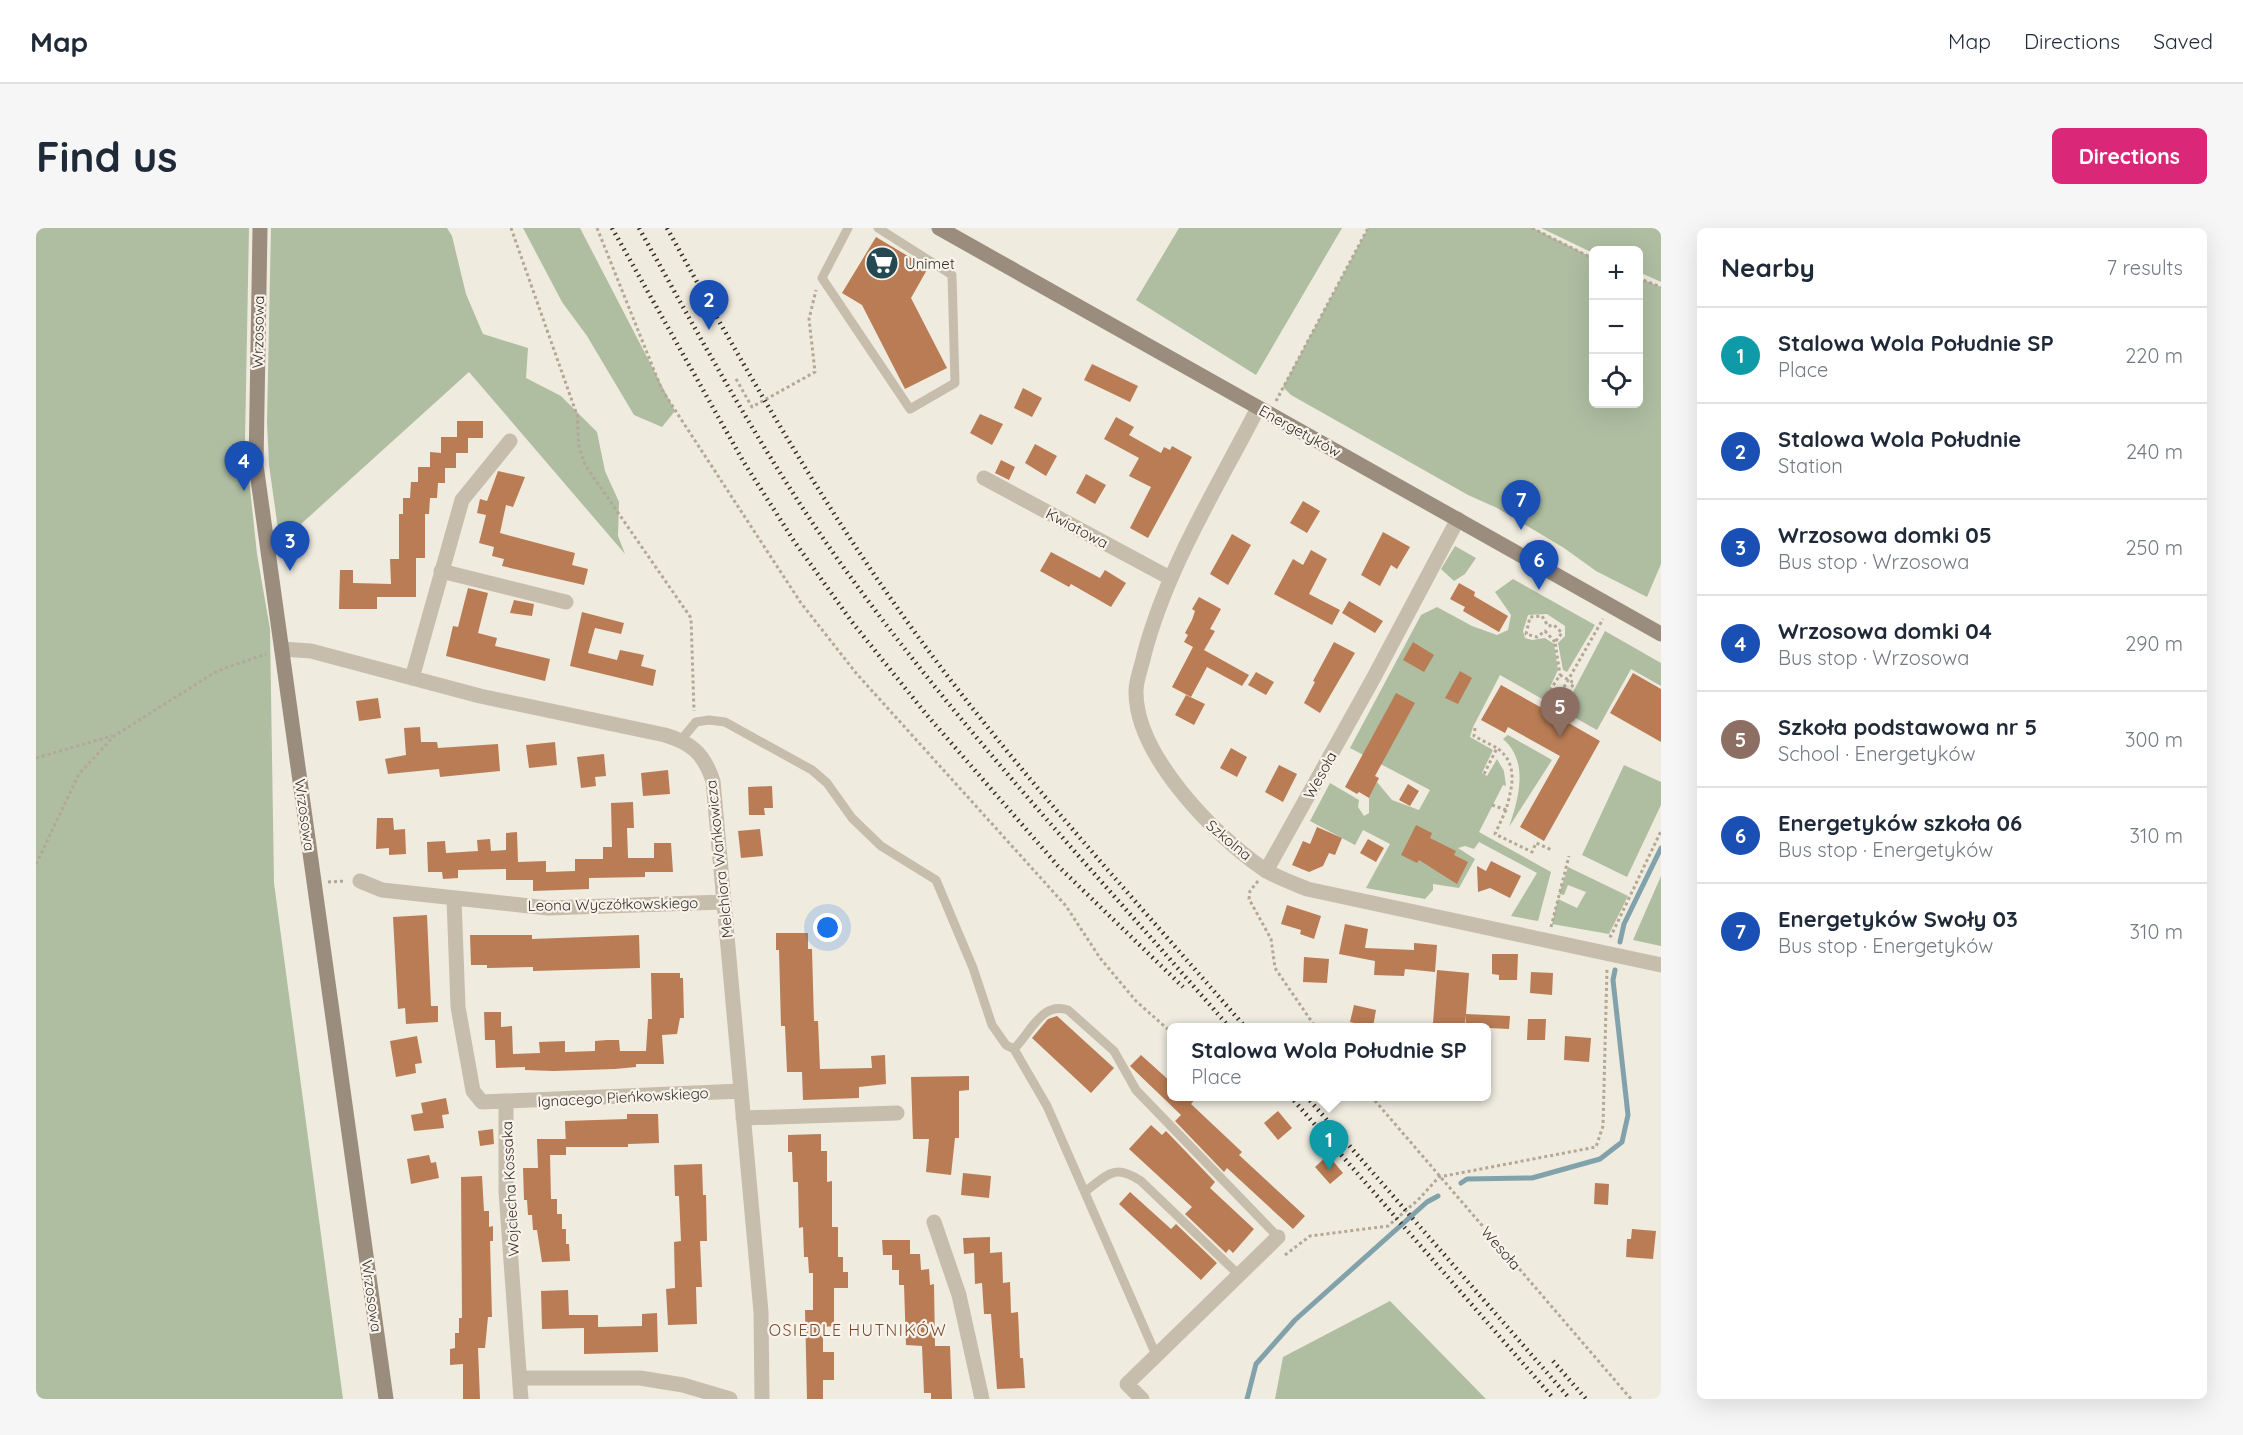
<!DOCTYPE html>
<html lang="en">
<head>
<meta charset="utf-8">
<style>
	body { margin:0; font-family:Quicksand,sans-serif; background:#f6f6f7; color:#1f2937 }
	.controls { position:absolute; right:18px; top:18px; display:grid; overflow:hidden; border-radius:9px; box-shadow:0 6px 24px #0002 }
	.controls button { width:54px; height:54px; display:grid; place-items:center; padding:0; border:0; border-bottom:2px solid #e0e1e3; background:#fff; color:#1f2937; font:30px sans-serif }
	.you { position:absolute; left:792px; top:700px; width:21px; height:21px; margin:-15px; border:4px solid #fff; border-radius:50%; background:#1a73e8; box-shadow:0 0 0 9px #1a73e833 }
	.badge { display:grid; place-items:center; width:39px; height:39px; border-radius:50%; background:#db2777; color:#fff; font-size:20px; font-weight:700 }
	.pin { position:absolute; translate:-50% -50px; filter:drop-shadow(0 2px 3px #0008) }
	.pin::after { content:''; position:absolute; top:32px; width:21px; height:18px; background:inherit; clip-path:polygon(0 0,100% 0,50% 100%) }
	.popup { position:absolute; left:1131px; top:795px; width:324px; height:78px; box-sizing:border-box; display:grid; place-content:center; border-radius:9px; background:#fff; filter:drop-shadow(0 2px 4px #0005); font-size:20px; white-space:nowrap; color:#747a83 }
	.popup b { font-size:22px; color:#1f2937 }
	.popup::after { content:''; position:absolute; left:50%; top:100%; margin-left:-12px; border:12px solid transparent; border-top-color:#fff }
	.list { margin:0; padding:0; list-style:none }
	h2 { display:flex; justify-content:space-between; align-items:center; height:78px; margin:0; padding:0 24px; font-size:26px }
	h2 small { font-size:20px; font-weight:400; color:#747a83 }
	.list li { display:grid; grid-template-columns:39px 1fr auto; gap:18px; align-items:center; box-sizing:border-box; height:96px; padding:0 24px; border-top:2px solid #e0e1e3 }
	.list b { display:block; font-size:22px; white-space:nowrap }
	.list p { margin:0; font-size:20px; white-space:nowrap; color:#747a83 }
	.list em { font-size:20px; font-style:normal; color:#747a83 }
	.icon { flex:none; width:33px; height:33px; fill:none; stroke:currentColor; stroke-width:2; stroke-linecap:round; stroke-linejoin:round }
	.map { position:relative; flex:none; width:1625px; height:1171px; overflow:hidden; border-radius:9px }
	header { display:flex; align-items:center; gap:36px; box-sizing:border-box; height:84px; padding:0 30px; background:#fff; border-bottom:2px solid #e0e1e3 }
	header strong { font-size:28px }
	nav { display:flex; gap:33px; margin-inline-start:auto; font-size:21px }
	.intro { display:flex; align-items:center; justify-content:space-between; box-sizing:border-box; height:144px; padding:0 36px }
	h1 { margin:0; font-size:42px }
	.button { padding:15px 27px; border-radius:9px; background:#db2777; color:#fff; font-size:21px; font-weight:700 }
	main { display:flex; gap:36px; padding:0 36px }
	aside { flex:1; background:#fff; border-radius:9px; box-shadow:0 6px 24px #0002 }
	.map>svg:first-child { display:block }
	.green { fill:#afbea1 }
	.lines { fill:none; stroke-linecap:round; stroke-linejoin:round }
	.stream { stroke:#81a2aa; stroke-width:5 }
	.building { fill:#b97c54 }
	.path { stroke:#b3a796; stroke-width:3; stroke-dasharray:3 3; stroke-linecap:butt }
	.lane { stroke:#c7bdac; stroke-width:9 }
	.street { stroke:#c7bdac; stroke-width:15 }
	.secondary { stroke:#9b8d7e; stroke-width:15 }
	.rail { stroke:#36302a; stroke-width:4.5; stroke-dasharray:1.5 4.5; stroke-linecap:butt }
	.labels { text-anchor:middle; dominant-baseline:central; stroke-width:4.5; stroke-linejoin:round; paint-order:stroke }
	.poi-label { font-size:15px; fill:#36302a; stroke:#f8f4eb; text-anchor:start }
	.street-label { font-size:15px; fill:#36302a; stroke:#f8f4eb }
	.neighbourhood-label { font-size:16px; letter-spacing:1.5px; fill:#7c4b2c; stroke:#f8f4eb }
</style>
</head>
<body>
<header>
<strong>Map</strong>
<nav><a>Map</a><a>Directions</a><a>Saved</a></nav>
</header>
<div class="intro"><h1>Find us</h1><a class="button">Directions</a></div>
<main>
<div class="map">
<svg width="1625" height="1171" viewBox="0 0 1625 1171">
	<rect width="100%" height="100%" fill="#f0ebdf"/>
	<path class="green" d="M0,0H213L209,213L221,326L234,401L238,655L307,1171H0Z
		M235,0H411L416,8L430,66L447,106L492,120L490,150L525,168L561,204L569,243L583,274L582,308L589,326L433,144L244,315L233,237L231,194Z
		M487,0H544L639,183L626,199L598,187L551,108L526,74Z
		M1143,0H1306L1220,147L1100,72Z
		M1332,0H1497L1557,30L1558,176H1602L1603,50L1625,59V336L1611,369L1560,343L1528,320L1461,280L1432,267L1255,167L1247,159Z
		M1505,0H1625V54L1603,44L1602,22H1558L1557,25Z
		M1419,318L1440,330L1429,346L1418,353L1405,341Z
		M1477,351L1559,397L1531,444L1527,442L1522,415L1529,408V398L1511,386L1492,387L1487,403L1489,410L1496,412L1509,410L1518,416L1522,442L1508,472L1464,447L1437,499L1434,509L1457,522L1446,545L1451,548L1461,531L1468,543L1470,558L1467,557L1443,604L1515,644L1502,693L1475,688L1501,645L1443,614L1438,621L1429,618L1422,620L1439,631L1423,660L1397,656V662L1389,671L1330,660L1354,616L1327,602L1319,617L1274,593L1294,555L1323,572L1322,579L1328,588L1333,585V570L1341,554L1356,572L1383,582L1394,562L1314,520L1385,387L1401,379L1436,398L1461,407L1472,402L1475,387L1459,364Z
		M1569,403L1625,435V458L1595,441L1561,502L1527,483Z
		M1472,507L1516,532L1473,599C1483,570 1493,533 1467,511Z
		M1588,537L1625,554V577L1591,649L1546,627Z
		M1532,639L1592,668L1573,706L1516,696L1522,671L1541,680L1550,664L1532,657L1528,667L1523,666Z
		M1625,648V718L1597,712Z
		M1354,1073L1450,1171H1239L1247,1129Z"/>
	<g class="lines">
		<path class="stream" d="M1584,714L1588,696L1625,620
			M1425,955L1431,951L1496,950L1564,931L1586,914L1592,887L1577,752L1579,742
			M1211,1171L1220,1136L1259,1092L1391,974L1402,968"/>
	</g>
	<path class="building" d="M840,9L892,40L875,70L911,140L869,161L826,77L806,65Z
		M1056,136L1102,158L1094,174L1048,152Z
		M987,160L1006,170L996,189L978,180Z
		M944,186L967,196L956,217L934,205Z
		M1080,189L1098,199L1093,207L1125,225L1128,219L1134,222L1136,218L1156,229L1112,310L1094,300L1115,259L1093,248L1103,230L1068,211Z
		M421,193H447V210H432V225H420V240H409V255H402L401,270H394L393,286H389V330H380V369H341V381H303L304,342H317V355L355,356L354,331H363V286H367V270H374L375,254H382V239H394V224L405,225V209H421Z
		M999,216L1021,228L1010,248L989,235Z
		M965,232L979,239L973,252L959,245Z
		M462,243L489,249L477,279L470,277L464,305L539,325L536,337L552,341L548,357L466,338L468,331L456,328L458,319L443,315L450,287L441,285L444,271L451,273Z
		M1050,246L1070,257L1059,276L1040,265Z
		M1267,273L1284,283L1271,305L1254,295Z
		M1347,304L1374,319L1361,341L1355,337L1344,358L1325,347Z
		M1196,306L1215,317L1192,357L1174,346Z
		M1275,322L1291,331L1273,366L1304,382L1296,397L1238,366L1257,331L1267,337Z
		M1015,324L1064,350L1069,342L1090,355L1075,379L1035,356L1033,359L1004,343Z
		M1423,355L1439,364L1438,368L1472,388L1463,404L1427,383L1429,379L1414,371Z
		M432,360L452,365L442,405L461,410L459,418L514,431L509,453L410,428L417,398L422,399Z
		M1163,369L1185,381L1174,401L1179,403L1168,422L1213,447L1206,458L1171,439L1155,469L1136,459L1157,419L1148,414L1152,407L1149,405L1156,392L1159,383L1156,381Z
		M478,372L498,376L496,388L474,385Z
		M1313,373L1347,393L1339,405L1306,385Z
		M546,384L588,395L585,406L559,400L552,425L581,432L584,422L608,427L605,438L620,442L617,458L534,438Z
		M1298,414L1319,425L1284,485L1268,475L1279,454L1277,453Z
		M1377,414L1398,427L1388,444L1367,432Z
		M1424,443L1436,450L1422,476L1409,470Z
		M1220,444L1238,454L1230,467L1212,457Z
		M1597,445L1625,461V514L1574,485Z
		M1465,457L1506,480L1508,476L1526,486L1524,490L1564,513L1508,613L1484,599L1524,528L1472,499L1469,505L1445,492Z
		M1360,465L1379,475L1339,548L1343,550L1333,570L1323,564L1321,566L1309,559Z
		M1150,467L1169,476L1158,497L1139,487Z
		M342,470L345,490L323,493L320,473Z
		M384,499L385,514H401L402,520L462,516L464,543L404,549L403,541L352,546L349,531L370,527L368,500Z
		M519,514L521,537L493,540L490,517Z
		M1195,520L1211,529L1201,549L1184,540Z
		M568,526L570,548L559,549L560,558L545,560L541,529Z
		M1243,537L1261,546L1247,574L1229,564Z
		M632,542L634,566L607,568L605,545Z
		M1372,556L1383,563L1374,578L1363,572Z
		M736,558L737,580H728L729,587H713L712,559Z
		M597,574L598,600H591L592,630H618V615H635L637,644H609V649L553,650V661L497,663V652H470V641L422,642V650L407,651L406,644H392L391,614L409,613L410,625L442,623L441,612L454,611L455,623L470,622V605L481,604L482,634L510,633V644L539,643V631H567V619H576L575,575Z
		M341,590H357L358,602L369,601L370,626L353,627V620L340,621Z
		M1380,597L1396,605L1394,610L1420,623L1418,627L1432,634L1421,656L1383,632L1381,635L1365,627Z
		M1281,599L1306,610L1299,627L1293,625L1287,638L1273,644L1256,637L1267,613L1274,616Z
		M724,601L727,628L705,630L702,603Z
		M1332,611L1348,620L1340,634L1324,625Z
		M1455,633L1485,648L1474,670L1454,660L1442,664L1441,638L1450,643Z
		M1251,677L1285,688L1278,711L1264,706L1265,702L1245,696Z
		M391,687L395,778H402V794L370,796L369,780L362,781L357,689Z
		M1309,696L1332,701L1329,720L1378,722V715L1401,717L1399,744L1369,741L1368,748L1338,747L1339,733L1303,726Z
		M740,705H772V721H776L778,793H782L784,841L836,840L835,828L849,827L850,856L823,859V870L767,872L766,844H751L749,798H745L743,722H740Z
		M434,707H496V711L603,707L604,740L497,743V739L451,740V737H435Z
		M1456,726H1482L1481,752H1463V747L1456,746Z
		M1268,729L1293,731L1291,755L1267,754Z
		M1401,742L1433,745L1430,786L1474,788L1473,801L1430,799V787L1429,797L1397,795Z
		M1495,744L1517,745L1516,767L1494,765Z
		M615,745H644V750H647L648,790H644L641,806L626,807L628,836H600V839L579,841L517,843L489,842V839L460,840L459,812H449L448,784H465V799L476,798L477,826L504,825L503,814L529,813V824L559,823V813L571,812H583L584,823H610L612,791H616Z
		M1318,777L1340,782L1337,799L1314,794Z
		M1021,788L1078,840L1055,865L996,810L1012,791Z
		M1492,791H1510L1509,812H1491Z
		M381,808L386,835L379,836L380,845L360,849L354,813Z
		M1529,808L1555,810L1553,834L1528,832Z
		M1105,827L1136,855V868H1162L1155,876L1206,924L1203,927L1269,988L1257,1001L1191,940L1188,944L1139,893L1145,887L1094,838Z
		M933,848V862L923,863V910H919L915,947L890,944L893,911H877L875,849Z
		M410,870L413,886L406,887L408,900L378,903L375,887L387,885L385,875Z
		M1242,883L1256,900L1242,912L1228,895Z
		M591,886H622L623,915L592,916V919H530L529,893L591,891Z
		M1115,897L1126,907L1130,903L1179,954L1174,960L1218,1001L1197,1025L1193,1021L1190,1025L1149,986L1156,979L1093,921Z
		M457,901L458,916L444,918L442,903Z
		M785,906V923H791V954L796,953V999H802V1029H807V1044H812V1060H798V1098L787,1099V1124H798V1152H787V1171H771L769,1082H777V1045H773L772,1029H768L767,999L763,1000L762,954H757L756,924H752V907Z
		M501,911H530V927H514L515,971H521V986H526V1001H530V1016H533L534,1033L506,1034L501,1002H497L496,987H492L491,972H488L487,940H502Z
		M393,927L395,935L400,934L403,950L375,956L371,931Z
		M1292,927L1307,945L1294,956L1279,939Z
		M666,936L667,967H670L671,1013H664L666,1059H660L661,1096L632,1097L630,1061L639,1060L638,1014L645,1013L643,968H639L638,937Z
		M927,945L955,948L953,970L925,967Z
		M446,948L448,983H453V999L457,998V1013H454L456,1089H452L449,1120H442L444,1171H427V1136L414,1137V1121L419,1120V1105H423V1090H426L425,949Z
		M1559,955L1573,956L1572,977L1558,976Z
		M1094,964L1135,1001L1140,996L1181,1035L1165,1052L1083,976Z
		M1596,1001L1620,1003L1617,1031L1590,1029L1591,1011H1595Z
		M954,1009V1025L966,1024L967,1055L974,1054L975,1085L982,1084L984,1130H987L989,1160L961,1161L955,1086H948L946,1055L939,1056L938,1025L928,1026L927,1010Z
		M846,1012H874V1026H884L885,1042L893,1041L894,1057L898,1056L899,1118H914L916,1171H895V1165H888L886,1118L870,1117L868,1057H863V1042H856V1027H847Z
		M532,1062L533,1087H562V1099L606,1098V1086L621,1085L622,1124L548,1126V1100L506,1101L505,1063Z"/>
	<g class="lines">
		<path class="path" d="M475,0L541,187L543,219L549,237L655,390L658,483
			M561,0L626,162L765,375L820,445L1030,678L1064,730L1100,773L1136,805
			M1496,0L1558,31
			M1602,50L1625,59
			M700,151L716,179L779,144L773,91L780,62
			M1240,173L1332,0
			M1519,414L1509,403L1501,409L1490,406L1494,389L1506,388L1512,398L1518,397L1526,405L1519,414L1524,447
			M1510,468L1526,475L1538,455L1524,447L1510,468L1520,472
			M1516,480L1567,391
			M1439,500L1438,508L1461,520L1448,546
			M0,530L76,508
			M1456,577L1470,582C1476,559 1483,536 1461,520
			M1470,582L1459,606L1496,624L1500,615L1516,622
			M0,636L43,546L78,508L181,443L230,426
			M1222,653L1214,663L1213,671L1235,711L1239,740L1280,800
			M292,654L310,653
			M1515,699L1533,628
			M1573,708H1575L1625,603
			M1335,868L1595,1171
			M1249,1027L1274,1008L1352,998L1382,972L1403,949L1560,919L1567,898L1571,740"/>
		<path class="lane" d="M812,0L786,50L874,181L919,155L916,47L842,0
			M645,512L660,494L673,492L689,494L776,542L791,555L816,590L845,618L900,652L937,740L956,797L970,817L978,821
			M1050,963C1073,945 1079,936 1105,953L1203,1047
			M1120,1127L1011,878L978,821C995,804 1006,773 1032,782L1078,823L1100,862L1242,1009"/>
		<path class="street" d="M1222,180C1181,260 1131,339 1108,427C1106,438 1100,451 1100,463C1099,527 1180,609 1229,642C1242,650 1257,655 1271,661L1625,737
			M948,250L1134,350
			M405,343L530,374
			M246,421L275,423L444,468L629,507C656,515 668,526 677,553L725,1084L726,1171
			M376,450L426,272L474,213
			M1230,643L1337,451L1422,291
			M324,653L346,662L512,680L688,674
			M418,671L422,779L437,863L446,874L705,863
			M470,875V964L485,1171
			M707,890L861,885
			M898,994L923,1067L946,1171
			M484,1150H604L647,1157L694,1171
			M1106,1171L1091,1156L1242,1009"/>
		<path class="secondary" d="M224,0L220,237L350,1171
			M903,0L1625,406"/>
		<path class="rail" d="M576,0L707,233L758,313L816,394L890,486L1022,638L1147,759
			M603,0C670,120 735,241 816,351C931,509 1066,652 1194,800
			M631,0C707,137 783,272 875,399C977,540 1096,668 1210,800
			M1254,868L1518,1171
			M1270,868L1534,1171
			M1517,1133L1550,1171"/>
	</g>
	<defs>
		<g id="supermarket-disc" transform="scale(1.725)"><circle r="9.5" fill="#244953" stroke="#f8f4eb"/><path d="M-6-5.5h2.5l.6 2H6L4.5 2H-2.5L-4.4-4H-6ZM-1.5 3.2a1.3 1.3 0 1 0 .1 0ZM3 3.2a1.3 1.3 0 1 0 .1 0Z" fill="#fff"/></g>
	</defs>
	<g fill-rule="evenodd">
		<use href="#supermarket-disc" x="846" y="35"/>
	</g>
	<g class="labels">
		<g class="poi-label">
			<text x="869" y="35">Unimet</text>
		</g>
		<g class="street-label">
			<text transform="translate(222 104) rotate(-89)">Wrzosowa</text>
			<text transform="translate(1264 203) rotate(29)">Energetyków</text>
			<text transform="translate(1041 300) rotate(28)">Kwiatowa</text>
			<text transform="translate(1284 547) rotate(-61)">Wesoła</text>
			<text transform="translate(269 587) rotate(82)">Wrzosowa</text>
			<text transform="translate(1193 612) rotate(40)">Szkolna</text>
			<text transform="translate(683 631) rotate(-96)">Melchiora Wańkowicza</text>
			<text transform="translate(577 676) rotate(-1)">Leona Wyczółkowskiego</text>
			<text transform="translate(587 869) rotate(-3)">Ignacego Pieńkowskiego</text>
			<text transform="translate(474 961) rotate(-93)">Wojciecha Kossaka</text>
			<text transform="translate(1465 1020) rotate(49)">Wesoła</text>
			<text transform="translate(336 1068) rotate(82)">Wrzosowa</text>
		</g>
		<g class="neighbourhood-label">
			<text x="822" y="1102">OSIEDLE HUTNIKÓW</text>
		</g>
	</g>
</svg>
<div class="controls">
<button>+</button>
<button>−</button>
<button><svg class="icon" aria-label="locate" viewBox="0 0 24 24"><circle cx="12" cy="12" r="6"/><path d="M12 2v4M12 18v4M2 12h4M18 12h4"/></svg></button>
</div>
<div class="you"></div>
<div class="pin badge" style="left:1293px;top:942px;background:#0f9aa8">1</div>
<div class="popup"><b>Stalowa Wola Południe SP</b>Place</div>
<div class="pin badge" style="left:673px;top:102px;background:#1a4fb4">2</div>
<div class="pin badge" style="left:254px;top:343px;background:#1a4fb4">3</div>
<div class="pin badge" style="left:208px;top:263px;background:#1a4fb4">4</div>
<div class="pin badge" style="left:1524px;top:509px;background:#8d6e63">5</div>
<div class="pin badge" style="left:1503px;top:362px;background:#1a4fb4">6</div>
<div class="pin badge" style="left:1485px;top:302px;background:#1a4fb4">7</div>
</div>
<aside>
<h2>Nearby<small>7 results</small></h2>
<ul class="list">
<li><span class="badge" style="background:#0f9aa8">1</span><div><b>Stalowa Wola Południe SP</b><p>Place</p></div><em>220 m</em></li>
<li><span class="badge" style="background:#1a4fb4">2</span><div><b>Stalowa Wola Południe</b><p>Station</p></div><em>240 m</em></li>
<li><span class="badge" style="background:#1a4fb4">3</span><div><b>Wrzosowa domki 05</b><p>Bus stop · Wrzosowa</p></div><em>250 m</em></li>
<li><span class="badge" style="background:#1a4fb4">4</span><div><b>Wrzosowa domki 04</b><p>Bus stop · Wrzosowa</p></div><em>290 m</em></li>
<li><span class="badge" style="background:#8d6e63">5</span><div><b>Szkoła podstawowa nr 5</b><p>School · Energetyków</p></div><em>300 m</em></li>
<li><span class="badge" style="background:#1a4fb4">6</span><div><b>Energetyków szkoła 06</b><p>Bus stop · Energetyków</p></div><em>310 m</em></li>
<li><span class="badge" style="background:#1a4fb4">7</span><div><b>Energetyków Swoły 03</b><p>Bus stop · Energetyków</p></div><em>310 m</em></li>
</ul>
</aside>
</main>
</body>
</html>
